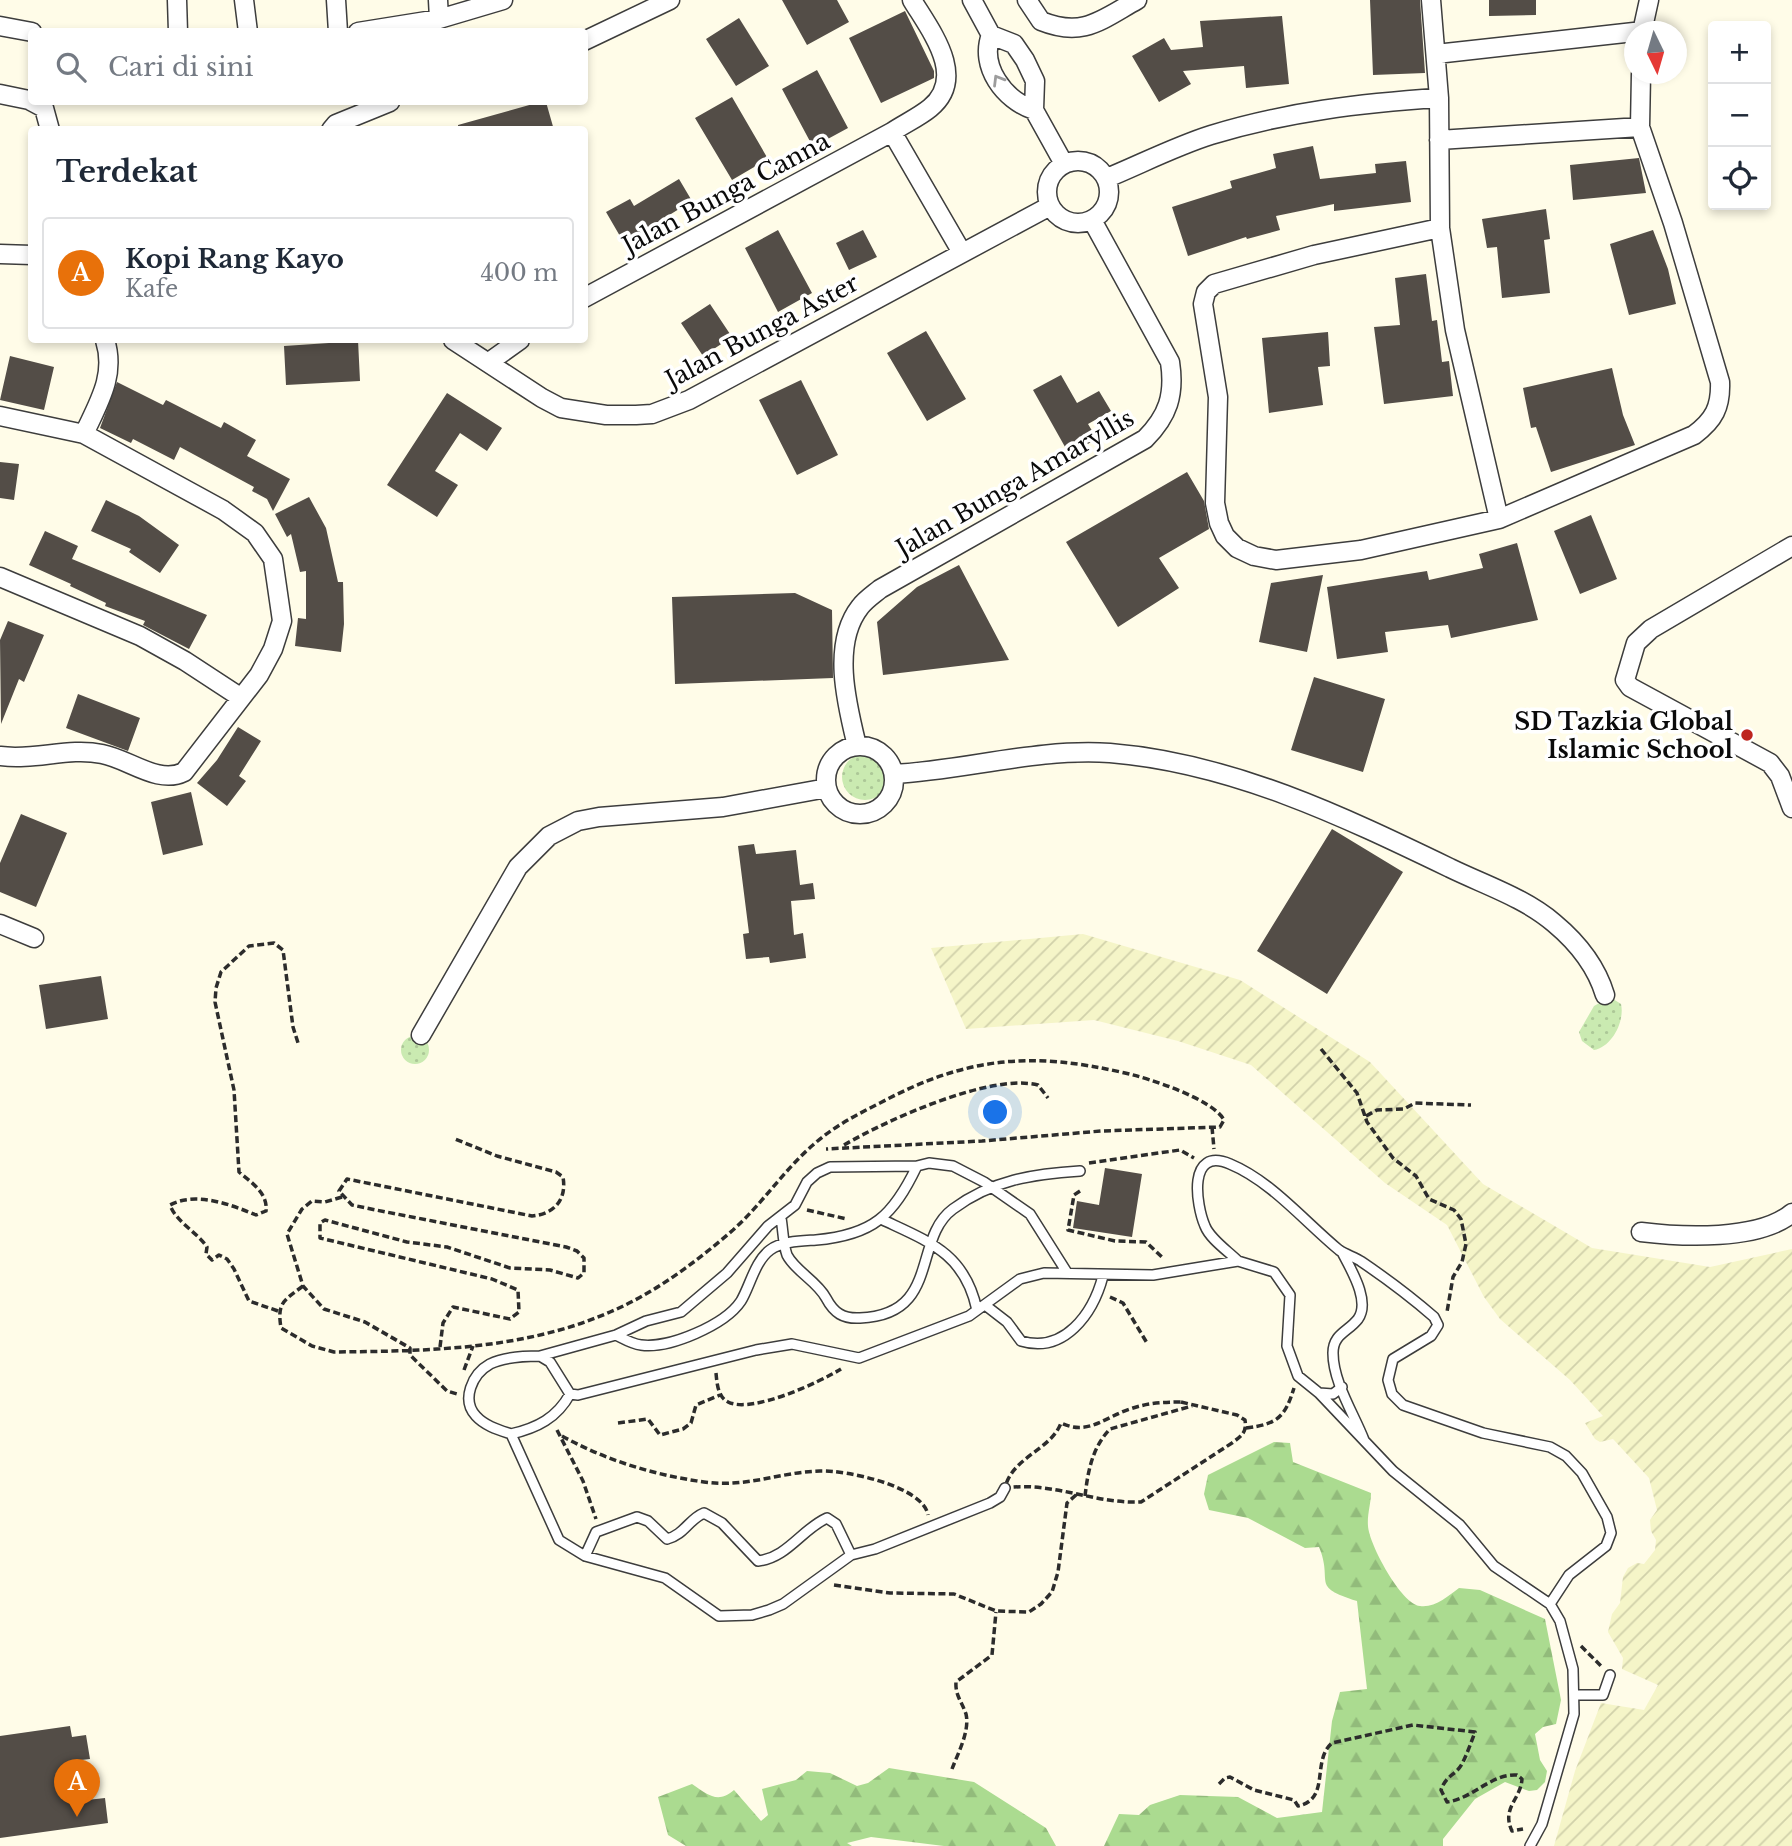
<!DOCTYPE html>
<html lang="id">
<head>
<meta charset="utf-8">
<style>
	body { margin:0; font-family:"Libre Baskerville",serif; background:#f2f2f3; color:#1f2937 }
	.controls { position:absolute; right:21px; top:21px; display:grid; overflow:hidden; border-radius:7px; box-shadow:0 4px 10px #0003 }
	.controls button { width:63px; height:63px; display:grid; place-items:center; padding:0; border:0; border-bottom:2px solid #e0e1e3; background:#fff; color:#1f2937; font:35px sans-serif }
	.compass { position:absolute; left:1624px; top:21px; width:63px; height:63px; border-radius:50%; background:#fff; box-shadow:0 4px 10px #0003; rotate:175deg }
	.you { position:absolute; left:996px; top:1113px; width:24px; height:24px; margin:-18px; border:5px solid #fff; border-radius:50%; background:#1a73e8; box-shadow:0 0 0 10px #1a73e833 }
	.badge { display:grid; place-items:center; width:46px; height:46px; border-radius:50%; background:#0f766e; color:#fff; font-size:23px; font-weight:700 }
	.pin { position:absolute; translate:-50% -58px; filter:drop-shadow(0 2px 4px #0008) }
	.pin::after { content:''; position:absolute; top:37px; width:24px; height:21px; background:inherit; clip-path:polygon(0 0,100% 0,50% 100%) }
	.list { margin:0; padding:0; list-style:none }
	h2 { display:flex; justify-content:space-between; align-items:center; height:91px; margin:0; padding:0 28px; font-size:30px }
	h2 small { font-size:23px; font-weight:400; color:#747a83 }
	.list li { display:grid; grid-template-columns:46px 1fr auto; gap:21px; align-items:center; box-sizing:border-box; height:112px; margin:0 14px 14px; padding:0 14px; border:2px solid #e0e1e3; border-radius:7px }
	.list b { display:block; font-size:26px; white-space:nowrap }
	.list p { margin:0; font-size:23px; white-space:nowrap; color:#747a83 }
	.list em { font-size:23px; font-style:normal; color:#747a83 }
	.icon { flex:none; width:38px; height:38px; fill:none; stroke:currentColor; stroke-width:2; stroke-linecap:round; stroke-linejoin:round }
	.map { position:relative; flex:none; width:1792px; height:1846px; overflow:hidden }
	.search { position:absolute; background:#fff; box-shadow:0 4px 10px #0003; left:28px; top:28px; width:560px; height:77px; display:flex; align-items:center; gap:18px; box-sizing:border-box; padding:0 24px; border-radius:7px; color:#747a83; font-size:26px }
	.panel { position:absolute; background:#fff; box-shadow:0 4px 10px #0003; left:28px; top:126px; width:560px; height:217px; border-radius:7px }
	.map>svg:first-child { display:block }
	.farmland { fill:url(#farmland-furrows) }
	.grass { fill:url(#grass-dots) }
	.forest { fill:url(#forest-firs) }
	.building { fill:#534d47 }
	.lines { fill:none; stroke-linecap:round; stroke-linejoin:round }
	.service-casing { stroke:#3d3d3d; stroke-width:12 }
	.minor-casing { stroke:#3d3d3d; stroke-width:21 }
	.path { stroke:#2c2c2c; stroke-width:3.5; stroke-dasharray:7 3.5; stroke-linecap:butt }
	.service { stroke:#fff; stroke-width:9 }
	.minor { stroke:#fff; stroke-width:18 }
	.oneway { stroke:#9d9d9d }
	.poi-dot { fill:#be251f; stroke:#fff; stroke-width:2.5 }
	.labels { text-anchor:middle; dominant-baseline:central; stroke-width:7; stroke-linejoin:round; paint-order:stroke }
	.street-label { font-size:24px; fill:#0a0a0a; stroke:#fff }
	.poi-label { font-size:24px; font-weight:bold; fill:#0a0a0a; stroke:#fff; text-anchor:end }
</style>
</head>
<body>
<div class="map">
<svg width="1792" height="1846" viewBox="0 0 1792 1846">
	<defs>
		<pattern id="farmland-furrows" width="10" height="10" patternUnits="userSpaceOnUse" patternTransform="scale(1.75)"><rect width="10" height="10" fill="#f5f5c8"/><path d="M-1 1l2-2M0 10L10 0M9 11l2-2" fill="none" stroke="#d1d1aa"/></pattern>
		<pattern id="grass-dots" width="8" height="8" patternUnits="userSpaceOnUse" patternTransform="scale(1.75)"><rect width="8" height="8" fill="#caeab1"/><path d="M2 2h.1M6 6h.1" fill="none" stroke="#acc797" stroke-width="1.8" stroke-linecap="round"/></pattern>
		<pattern id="forest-firs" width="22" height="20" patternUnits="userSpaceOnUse" patternTransform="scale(1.75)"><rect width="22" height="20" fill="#abdb90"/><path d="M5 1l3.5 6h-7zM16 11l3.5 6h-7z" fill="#92bb7b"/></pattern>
	</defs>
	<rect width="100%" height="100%" fill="#fffce8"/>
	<path class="farmland" d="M1083,934L1240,980L1370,1062L1483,1184L1592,1248L1710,1267L1792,1249V1846H1554L1575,1771L1601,1703L1644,1710L1658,1685L1622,1669L1623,1658L1608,1632L1612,1614L1620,1603L1623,1577L1628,1568L1637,1563L1644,1564L1655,1550L1656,1540L1651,1531L1650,1520L1657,1510L1649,1478L1613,1439L1600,1442L1595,1439L1585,1423L1603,1416L1570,1380L1500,1319L1484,1297L1447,1225L1385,1183L1251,1065L1178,1041L1094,1020L966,1029L931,948Z"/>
	<path class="grass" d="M842 777a23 23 0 1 1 46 0a23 23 0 1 1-46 0Z
		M1610,997L1621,1004C1625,1021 1612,1047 1594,1050L1582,1041L1579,1032L1594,1006Z
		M401 1050a14 14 0 1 1 28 0a14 14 0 1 1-28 0Z"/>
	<path class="forest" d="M1274,1442L1290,1443L1293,1462L1371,1493C1371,1503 1367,1515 1368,1526C1369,1544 1401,1604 1420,1606C1435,1608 1448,1596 1459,1588L1480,1590L1545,1619L1561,1700L1556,1724L1543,1727L1535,1734L1540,1760L1547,1771L1545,1782L1537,1790L1529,1791L1505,1782L1475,1799L1443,1839V1846H1104L1119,1814L1139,1815L1150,1805L1180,1795L1238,1797L1277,1818L1322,1812L1332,1721L1340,1692L1367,1689L1357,1601C1309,1586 1334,1583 1319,1547L1305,1548L1248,1518L1209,1510L1204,1494L1208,1475Z
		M889,1768L974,1782L1046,1828L1056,1846H944L871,1837L847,1843L852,1846H686L668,1835L658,1797L692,1784C708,1795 718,1804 734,1790L761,1821L768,1815L762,1789L796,1780L807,1771L830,1773L857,1786L868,1783Z"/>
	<path class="building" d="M782,0H837L849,22L807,45Z
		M1370,0H1420L1425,73L1373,75Z
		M1489,0H1536V15L1489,16Z
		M905,11L934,71V78L881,103L849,38Z
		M1282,16L1289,84L1246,88L1244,66L1183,71L1191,84L1159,102L1132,56L1164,38L1171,50L1203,47L1200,21Z
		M739,18L769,66L736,86L706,39Z
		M817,70L848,128L813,147L782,89Z
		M732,97L768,159L732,180L695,118Z
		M540,102H546L554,130H458V125Z
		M1313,146L1320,179L1376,173L1375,164L1406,161L1411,202L1334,211V204L1276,216L1280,230L1247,239L1246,237L1188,256L1172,207L1232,188L1230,181L1276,168L1273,154Z
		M1639,158L1646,193L1573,200L1570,165Z
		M679,179L692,201L624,243L606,212L630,199L634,206Z
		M1546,209L1550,239L1544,240L1550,293L1502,298L1497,247L1487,248L1482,219Z
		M778,230L812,293L778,312L745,248Z
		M863,230L877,257L849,270L836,243Z
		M1653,230L1668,269L1676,304L1629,315L1610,244Z
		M1426,274L1432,321L1437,320L1442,362L1449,361L1453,396L1384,404L1374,327L1400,325L1395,278Z
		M710,304L732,337L703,356L681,323Z
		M926,331L966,399L927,421L887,353Z
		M1328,332L1330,366L1318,367L1323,405L1269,413L1262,338Z
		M329,340H358L360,381L286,385L284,346L329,343Z
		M10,356L54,367L44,410L0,400Z
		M1612,368L1623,415L1635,445L1551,472L1536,427L1531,428L1523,388Z
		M1061,375L1077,403L1099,391L1111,411L1088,424L1097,439L1069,454L1033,390Z
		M801,380L838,455L797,475L759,400Z
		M117,382L163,405L166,400L221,428L224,422L256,440L247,456L290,479L273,511L267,499L252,491L254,487L180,447L174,460L133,439L131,443L100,428Z
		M447,393L502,428L487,451L460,433L435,471L458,485L437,517L387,485Z
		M0,462L19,464L14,500L0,498Z
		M1187,472L1204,501L1209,529L1159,558L1179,588L1118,627L1066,542Z
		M309,497L326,528L338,582H343L344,624L341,652L295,646L298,618L306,619V571L300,572L291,534L287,537L275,514Z
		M106,500L139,516L179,545L160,573L129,552L131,549L91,531Z
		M1591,515L1617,579L1580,594L1554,531Z
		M45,531L78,546L72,559L207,615L189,649L143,625L145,621L105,606L106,603L70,586L71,584L29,565Z
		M1517,543L1538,620L1451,638L1448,625L1385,632L1388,652L1337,659L1327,587L1427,571L1429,580L1483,568L1479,554Z
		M959,565L1009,660L883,675L877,622L917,587Z
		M1323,575L1307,652L1259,642L1271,583Z
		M795,593L832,610L833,678L675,684L672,597Z
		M8,621L44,635L24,682L19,679L1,724L0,640Z
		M1314,677L1385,699L1363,772L1291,750Z
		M78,694L140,718L128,751L66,728Z
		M238,727L261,741L239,776L246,781L227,806L197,783L217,760Z
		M191,792L203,845L163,855L151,802Z
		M21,814L67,833L36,907L0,892V863Z
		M1332,829L1403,872L1327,994L1257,951Z
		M754,844L756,854L796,850L800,885L813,883L815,899L791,901L794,935L803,933L806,958L770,963L769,957L746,959L743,934L749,933L738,846Z
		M101,976L108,1019L46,1029L39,985Z
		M1105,1168L1142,1174L1132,1237L1073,1228L1077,1201L1099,1205Z
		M70,1726L72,1737L86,1735L90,1759L81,1760L87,1800L105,1798L108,1823L0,1838V1736Z"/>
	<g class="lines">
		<g class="service-casing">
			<path id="service" d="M781,1218C783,1229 783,1244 787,1255C795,1271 817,1281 826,1298C834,1313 843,1319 860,1318C941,1315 912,1239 953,1209C992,1180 1033,1174 1080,1171
				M883,1220C930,1242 965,1254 977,1310
				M1342,1252C1350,1268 1371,1301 1358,1319C1348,1332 1333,1334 1333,1353C1333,1382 1354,1414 1364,1440
				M1238,1261C1228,1251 1210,1239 1205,1226C1196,1205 1187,1146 1230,1164C1271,1181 1304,1221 1339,1250C1346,1255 1355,1257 1362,1262C1387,1279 1411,1297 1434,1317L1438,1325L1431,1336L1393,1359L1388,1380L1392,1394L1403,1405L1483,1433L1550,1447L1566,1456L1582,1473L1607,1517L1611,1533L1606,1546L1569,1575L1550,1604
				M985,1305L1007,1322L1021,1341C1064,1354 1093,1314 1103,1276
				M616,1335C624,1339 632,1344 641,1345C669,1349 725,1325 741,1301C750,1286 755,1261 770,1250C782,1241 802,1241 816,1240C873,1235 893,1216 917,1166
				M540,1356L616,1335L646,1321L681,1312L727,1273L768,1226L795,1205L807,1182L817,1173L830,1167L917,1166L929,1163L953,1166L984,1182L1030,1214L1066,1271
				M540,1356L550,1362L570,1394C557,1418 537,1428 511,1434C499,1430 485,1426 476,1416C461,1400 472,1374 490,1364C504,1357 524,1356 540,1356Z
				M1319,1393L1333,1394L1342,1387
				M570,1394L578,1395L756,1350L792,1344L859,1358L969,1316L1020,1279L1044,1273L1153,1275L1238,1261L1274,1272L1290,1295L1287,1346L1298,1376L1319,1393L1393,1471L1460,1525L1494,1566L1550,1604L1560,1621L1573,1669L1574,1714L1542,1824L1530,1846
				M511,1434L559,1540L585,1556L665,1578L719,1616L752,1615L769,1610L783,1604L851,1555L875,1549L990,1503L1000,1497L1005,1488
				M585,1556L596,1532L637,1517L648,1521L667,1539C684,1535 689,1519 704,1513L722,1523L758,1561C787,1558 802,1529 827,1518L836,1524L851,1555
				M1575,1695H1603L1610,1675"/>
		</g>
		<g class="minor-casing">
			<path id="minor" d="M177,0L178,32
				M244,0L248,32
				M336,0L338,32
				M438,0L439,19
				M912,0C930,30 968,77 930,108C919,117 904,124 892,132L961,251
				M972,0L991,35L1014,44L1025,60L1035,81L1034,110L1064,164
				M1027,0L1041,21C1083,38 1101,20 1137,0
				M1431,0L1439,98L1440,228L1455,330L1499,519
				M0,26L32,32
				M358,32L439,19L503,0
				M1642,32L1649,0
				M991,35C979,66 1004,100 1034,110
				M584,41L670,0
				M1436,54L1634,32
				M0,94L29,100L44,108L50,130
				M331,130L336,124L390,102
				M1439,140L1640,127L1641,74
				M1047 192a31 31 0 1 1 62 0a31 31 0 1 1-62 0Z
				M1107,178C1141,164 1176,146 1211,135C1286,112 1361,103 1439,98
				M1440,228L1314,255L1214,284L1206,292L1203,304L1218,397L1215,503L1219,523L1225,536L1237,548L1254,556L1276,560L1361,550L1499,519L1694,435C1714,420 1721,407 1720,382L1673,223L1640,127
				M0,254L32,255
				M584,298L892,132
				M453,340L542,398L561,408L606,415H636L652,414L689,400L1050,206
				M489,362L520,340
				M0,416L84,434
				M1792,546L1651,629L1636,643L1625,680L1630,687L1770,763L1780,776L1792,808
				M0,577L140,636L185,661L240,697
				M857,746C847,705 831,644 860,607C865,600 874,594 880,589L1145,439C1168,416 1175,395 1170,362L1092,220
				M826 780a34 34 0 1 1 68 0a34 34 0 1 1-68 0Z
				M0,756C35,761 68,747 102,754C129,759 158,785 184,772L259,675L273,649L282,621L273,559L255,533L223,510L84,434C99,402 116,375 105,340
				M894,774C965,770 1038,748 1110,753C1232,763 1342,816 1450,868C1485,885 1525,898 1554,923C1578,943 1596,965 1605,995
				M0,924L34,938
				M421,1035L518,867L549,836L578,821L599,817L723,807L827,788
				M1641,1232C1681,1237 1759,1241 1792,1213"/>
		</g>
		<path class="path" d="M1321,1049L1357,1093L1367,1122L1393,1158L1416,1176L1429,1199L1454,1210L1461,1219L1466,1244L1462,1262L1453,1277L1447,1312
			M1366,1116L1377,1110L1404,1109L1415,1103L1471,1105
			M1212,1127L1214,1149
			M844,1145C887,1120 990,1073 1038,1085L1048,1098
			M1089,1163L1180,1150L1194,1158
			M1080,1191L1074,1195L1068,1230L1115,1241L1146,1242L1163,1258
			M342,1197L325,1202L312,1201L302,1209L287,1234L303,1286L324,1309L365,1322L410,1348V1355L447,1391L457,1394
			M807,1210L847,1219
			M303,1286C283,1301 277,1303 281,1328L312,1346L334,1352C427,1351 524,1350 610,1312C655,1293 696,1262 733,1230C762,1204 784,1170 813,1145C833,1127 856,1115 880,1103C966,1057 1030,1051 1125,1073C1148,1078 1213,1099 1224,1120L1220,1127L1101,1131L982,1141L826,1149
			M1110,1297L1123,1303L1147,1343
			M278,1311L249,1301L234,1269L227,1259L219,1255L212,1260L206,1254L207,1247C197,1232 176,1222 170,1205C196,1191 232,1205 256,1215L266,1211C268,1193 252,1183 239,1172L234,1090L215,1002L216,988L221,972L249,946L274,943L283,950L293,1027L299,1046
			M440,1347L443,1323L453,1307L510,1319L519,1312L518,1290L492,1279L320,1238V1223L325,1220L407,1242L447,1247L510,1268L550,1270L578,1278L584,1273V1258L577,1251L566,1247L376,1210L352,1205L339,1191L347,1179L532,1216C554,1214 567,1200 563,1177L556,1172L497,1156L455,1139
			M464,1370L473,1346
			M716,1373C717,1384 718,1397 728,1402C752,1414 820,1382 841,1369
			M1181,1402L1237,1415L1245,1420C1247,1433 1241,1436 1232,1443L1141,1502C1094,1504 1052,1481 1005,1488C1012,1457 1051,1450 1061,1423C1088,1436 1105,1417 1130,1409C1147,1403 1163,1402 1181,1402Z
			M618,1423L648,1419L660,1435L683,1429L691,1423L696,1405L720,1395
			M1246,1428C1278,1424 1285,1417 1294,1388
			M557,1430L583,1481L596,1519
			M562,1436C605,1460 654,1475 704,1482C748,1488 779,1472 820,1471C846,1470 923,1486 928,1515
			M1085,1496C1088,1471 1092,1448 1110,1429L1192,1406
			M834,1585L890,1593L954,1594L996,1611L1029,1612L1041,1604L1052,1592L1058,1572L1067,1503L1077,1494
			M1581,1646L1601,1666
			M952,1769C958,1753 970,1731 966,1714C962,1702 955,1695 956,1682L992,1655L996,1612
			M1219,1784L1225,1778L1230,1777L1254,1790L1294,1800L1298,1806C1331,1799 1311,1761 1332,1743L1413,1725L1475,1732C1471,1743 1467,1754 1462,1764C1456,1775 1446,1775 1441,1790L1447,1802C1472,1799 1492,1773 1517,1775L1522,1779C1521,1799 1501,1808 1512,1831L1523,1829"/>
		<use href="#service" class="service"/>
		<use href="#minor" class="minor"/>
	</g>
	<defs><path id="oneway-chevron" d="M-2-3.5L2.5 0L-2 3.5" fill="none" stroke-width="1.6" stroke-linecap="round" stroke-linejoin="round" transform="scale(1.75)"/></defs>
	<use class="oneway" href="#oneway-chevron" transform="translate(998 80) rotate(-121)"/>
	<circle class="poi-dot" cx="1747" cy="735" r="7"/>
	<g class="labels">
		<g class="street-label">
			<text transform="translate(726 193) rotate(-28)">Jalan Bunga Canna</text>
			<text transform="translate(762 331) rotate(-28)">Jalan Bunga Aster</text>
			<text transform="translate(1015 483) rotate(-30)">Jalan Bunga Amaryllis</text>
		</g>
		<g class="poi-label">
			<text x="1733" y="721">SD Tazkia Global<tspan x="1733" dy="28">Islamic School</tspan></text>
		</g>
	</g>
</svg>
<div class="controls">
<button>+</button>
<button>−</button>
<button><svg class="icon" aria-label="locate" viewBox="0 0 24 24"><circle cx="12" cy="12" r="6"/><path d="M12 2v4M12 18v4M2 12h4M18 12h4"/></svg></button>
</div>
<svg class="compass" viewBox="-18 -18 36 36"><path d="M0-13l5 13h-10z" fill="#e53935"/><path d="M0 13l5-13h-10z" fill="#747a83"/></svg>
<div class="you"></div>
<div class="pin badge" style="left:77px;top:1817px;background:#e8710a">A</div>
<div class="search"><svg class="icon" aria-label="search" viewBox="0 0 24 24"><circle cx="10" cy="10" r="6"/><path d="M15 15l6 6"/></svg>Cari di sini</div>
<section class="panel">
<h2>Terdekat<small></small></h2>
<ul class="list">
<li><span class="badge" style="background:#e8710a">A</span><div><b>Kopi Rang Kayo</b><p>Kafe</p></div><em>400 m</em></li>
</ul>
</section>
</div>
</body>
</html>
